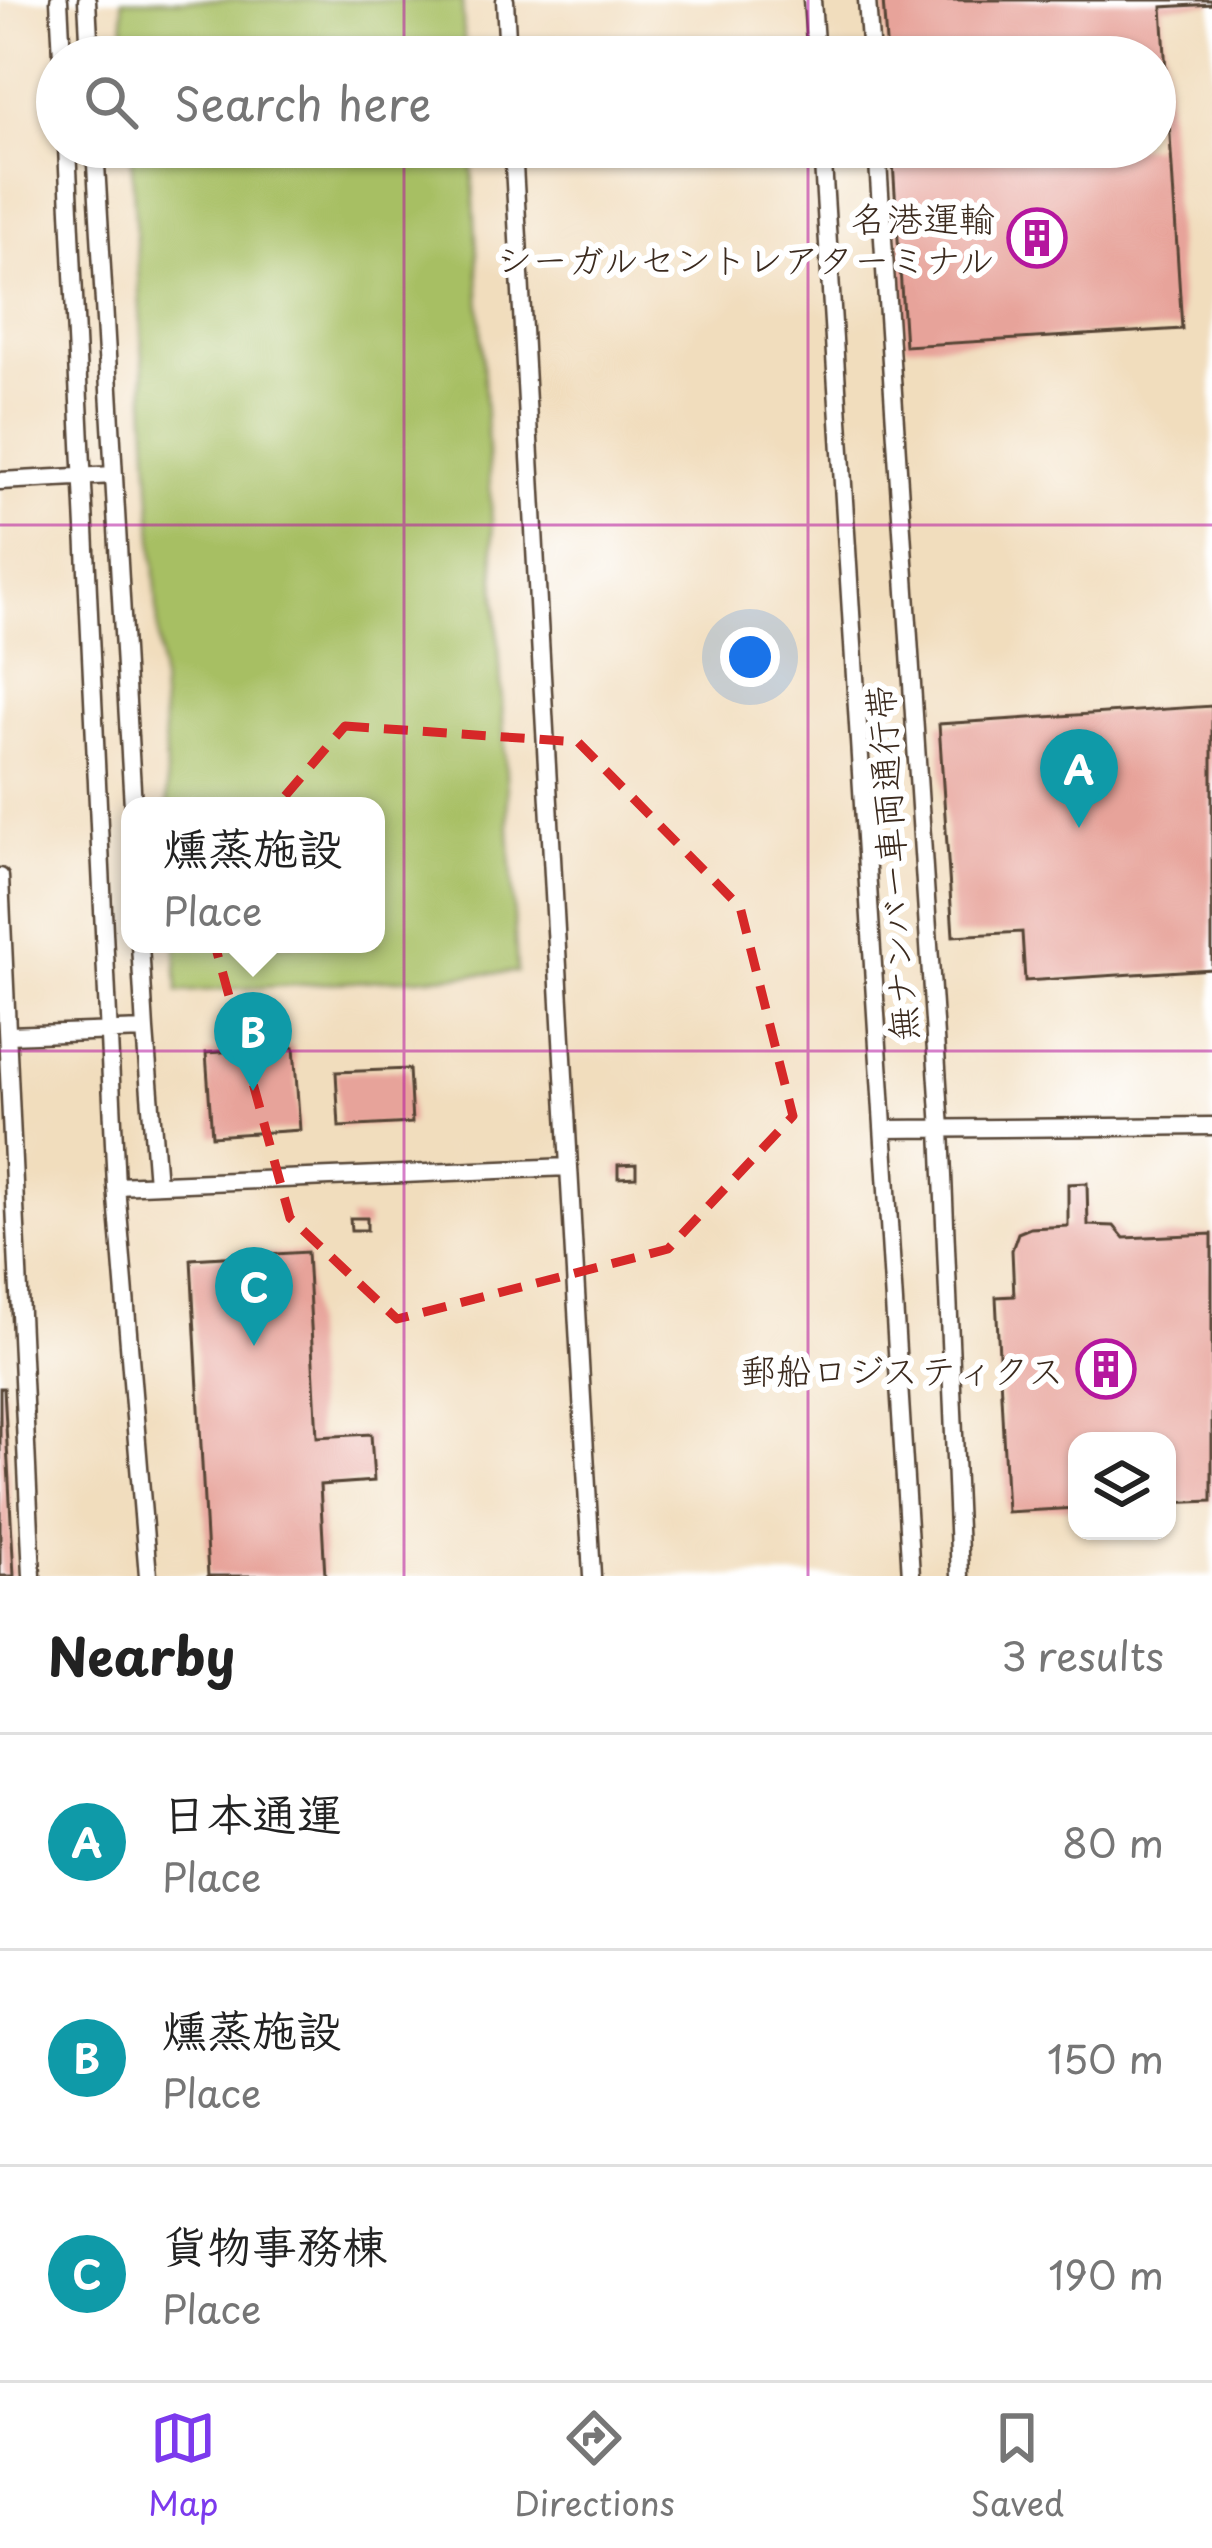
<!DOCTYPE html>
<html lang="en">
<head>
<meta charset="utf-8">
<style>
	body { margin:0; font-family:"Playpen Sans","Klee One",sans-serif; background:#f6f6f6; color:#222 }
	.controls { position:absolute; right:36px; bottom:36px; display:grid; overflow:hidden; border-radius:24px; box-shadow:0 3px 9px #0004 }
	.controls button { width:108px; height:108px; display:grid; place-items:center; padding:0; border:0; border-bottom:3px solid #e0e0e0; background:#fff; color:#222; font:60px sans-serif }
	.you { position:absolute; left:750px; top:657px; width:42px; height:42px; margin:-30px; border:9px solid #fff; border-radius:50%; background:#1a73e8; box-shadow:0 0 0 18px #1a73e833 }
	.badge { display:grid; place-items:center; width:78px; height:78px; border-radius:50%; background:#7c3aed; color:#fff; font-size:39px; font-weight:700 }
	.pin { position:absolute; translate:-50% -99px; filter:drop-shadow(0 3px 6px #0008) }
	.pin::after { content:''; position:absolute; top:63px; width:42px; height:36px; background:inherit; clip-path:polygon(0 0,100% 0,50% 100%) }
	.popup { position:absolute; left:121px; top:797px; width:264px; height:156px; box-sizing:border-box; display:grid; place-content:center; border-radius:24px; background:#fff; filter:drop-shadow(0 3px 9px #0005); font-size:39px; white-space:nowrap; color:#767676 }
	.popup b { font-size:45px; color:#222 }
	.popup::after { content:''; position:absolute; left:50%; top:100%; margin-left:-24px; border:24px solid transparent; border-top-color:#fff }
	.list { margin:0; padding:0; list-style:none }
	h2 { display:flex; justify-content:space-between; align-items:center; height:156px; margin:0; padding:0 48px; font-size:51px }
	h2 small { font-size:39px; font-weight:400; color:#767676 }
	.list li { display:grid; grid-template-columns:78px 1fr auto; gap:36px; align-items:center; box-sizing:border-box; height:216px; padding:0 48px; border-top:3px solid #e0e0e0 }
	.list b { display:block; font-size:45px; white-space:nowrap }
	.list p { margin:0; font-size:39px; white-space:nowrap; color:#767676 }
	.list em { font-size:39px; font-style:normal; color:#767676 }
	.icon { flex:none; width:66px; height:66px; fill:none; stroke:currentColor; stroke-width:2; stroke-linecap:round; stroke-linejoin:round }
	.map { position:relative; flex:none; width:1212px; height:1576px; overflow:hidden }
	.search { position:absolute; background:#fff; box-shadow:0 3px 9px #0004; left:36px; right:36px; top:36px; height:132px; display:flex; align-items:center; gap:30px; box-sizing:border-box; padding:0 42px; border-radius:66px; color:#767676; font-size:45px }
	.sheet { height:804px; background:#fff }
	nav { display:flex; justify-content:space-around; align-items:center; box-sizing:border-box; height:168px; border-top:3px solid #e0e0e0; background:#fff; font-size:33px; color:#767676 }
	nav a { display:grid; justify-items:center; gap:6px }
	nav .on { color:#7c3aed }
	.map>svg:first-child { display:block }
	.green { fill:#a7bf64; stroke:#717441; stroke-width:3 }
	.building { fill:#e7a39a }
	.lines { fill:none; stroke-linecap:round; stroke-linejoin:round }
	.service-casing { stroke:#564536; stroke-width:21 }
	.service { stroke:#fff; stroke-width:16 }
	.marked { fill:none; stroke:#d62828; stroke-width:9; stroke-dasharray:24 15; stroke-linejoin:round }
	.grid { fill:none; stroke:#b5179e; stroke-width:3; stroke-opacity:0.55 }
	.labels { text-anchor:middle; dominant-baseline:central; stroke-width:12; stroke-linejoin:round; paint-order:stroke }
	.poi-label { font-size:36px; fill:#3b2a1e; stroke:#fff; text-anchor:end }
	.street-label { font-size:36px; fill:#3b2a1e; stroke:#fff }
</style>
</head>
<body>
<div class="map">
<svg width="1212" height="1576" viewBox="0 0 1212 1576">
	<rect width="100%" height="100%" fill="#fff"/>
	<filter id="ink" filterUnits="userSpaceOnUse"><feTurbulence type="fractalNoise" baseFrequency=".00833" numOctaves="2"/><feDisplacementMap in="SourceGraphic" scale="24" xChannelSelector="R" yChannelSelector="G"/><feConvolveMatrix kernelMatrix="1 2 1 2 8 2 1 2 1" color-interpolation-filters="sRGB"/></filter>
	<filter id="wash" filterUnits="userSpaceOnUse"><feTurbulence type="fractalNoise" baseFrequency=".004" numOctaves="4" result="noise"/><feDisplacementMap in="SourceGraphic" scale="48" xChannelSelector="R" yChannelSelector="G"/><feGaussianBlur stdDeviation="2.7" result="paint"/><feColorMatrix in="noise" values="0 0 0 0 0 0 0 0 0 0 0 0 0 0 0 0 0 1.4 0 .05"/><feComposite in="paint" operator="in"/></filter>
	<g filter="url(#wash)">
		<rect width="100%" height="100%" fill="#f1ddbd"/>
		<path class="green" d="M122,0H462L465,57H126Z
			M131,147H471L517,972L178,992L176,944H376V806H168Z"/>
		<g id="blocks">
			<path class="building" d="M883,0H1212V4L1162,7L1182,329L905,346L892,147H1155V57H887Z
				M1212,706V969L1025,981L1022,932L953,936L939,724Z
				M294,1047L300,1130L212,1136L206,1053Z
				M409,1069L412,1123L339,1127L336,1072Z
				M636,1164V1177L618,1178V1165Z
				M1087,1183L1088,1225L1114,1226L1124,1238L1212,1234V1501L1167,1503V1441H1077V1508L1007,1512L996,1297L1014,1296L1012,1250L1018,1233L1030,1228L1068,1226V1184Z
				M350,1218H367V1230H351Z
				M307,1252L317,1437L371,1434L374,1481L320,1485L325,1576H208L191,1259Z
				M0,1388H4L14,1576H0Z"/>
		</g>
	</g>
	<g filter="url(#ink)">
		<use href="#blocks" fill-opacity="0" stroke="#564536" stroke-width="3"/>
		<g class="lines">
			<g class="service-casing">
				<path id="service" d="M59,0L62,57
					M87,0L90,57
					M505,0L508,57
					M812,0L816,57
					M867,0L871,57
					M67,147L116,1186L148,1576
					M95,147L133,806
					M822,147L911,1576
					M877,147L941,1129L960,1576
					M0,481L114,475
					M0,877L32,1576
					M145,1030L157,1184
					M8,1035L145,1030L140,944
					M884,1129L1212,1126
					M569,1167L592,1576
					M116,1186L569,1167L513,147"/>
			</g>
			<use href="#service" class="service"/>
		</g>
	</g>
	<path class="marked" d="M345,726L578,742L740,907L793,1116L668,1249L397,1319L290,1218L201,894Z"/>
	<path class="grid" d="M404,0V57M808,0V57M404,147V1576M808,147V1576M0,525H1212M0,1051H1212"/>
	<defs>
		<g id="building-ring" transform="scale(3)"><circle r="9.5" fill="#fff" stroke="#b5179e" stroke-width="1.5"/><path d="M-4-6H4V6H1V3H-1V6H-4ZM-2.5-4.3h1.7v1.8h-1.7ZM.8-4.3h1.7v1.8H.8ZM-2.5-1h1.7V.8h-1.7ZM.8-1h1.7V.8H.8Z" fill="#b5179e"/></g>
	</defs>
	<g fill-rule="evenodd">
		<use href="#building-ring" x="1037" y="238"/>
		<use href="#building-ring" x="1106" y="1369"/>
	</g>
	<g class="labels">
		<g class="poi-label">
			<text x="995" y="217">名港運輸<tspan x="995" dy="41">シーガルセントレアターミナル</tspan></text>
			<text x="1064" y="1369">郵船ロジスティクス</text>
		</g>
		<g class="street-label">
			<text transform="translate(890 863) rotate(-94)">無ナンバー車両通行帯</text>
		</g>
	</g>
</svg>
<div class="controls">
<button><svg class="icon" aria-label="layers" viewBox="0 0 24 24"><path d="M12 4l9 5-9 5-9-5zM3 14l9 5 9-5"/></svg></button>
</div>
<div class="you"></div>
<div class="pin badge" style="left:1079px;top:828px;background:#0f9aa8">A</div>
<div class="pin badge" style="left:253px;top:1091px;background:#0f9aa8">B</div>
<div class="popup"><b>燻蒸施設</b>Place</div>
<div class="pin badge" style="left:254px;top:1346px;background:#0f9aa8">C</div>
<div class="search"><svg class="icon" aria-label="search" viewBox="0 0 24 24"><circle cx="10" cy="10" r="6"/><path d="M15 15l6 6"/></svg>Search here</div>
</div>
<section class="sheet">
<h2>Nearby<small>3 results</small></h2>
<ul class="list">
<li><span class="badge" style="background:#0f9aa8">A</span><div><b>日本通運</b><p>Place</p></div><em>80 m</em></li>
<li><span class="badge" style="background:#0f9aa8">B</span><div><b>燻蒸施設</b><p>Place</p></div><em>150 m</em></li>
<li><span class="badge" style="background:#0f9aa8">C</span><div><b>貨物事務棟</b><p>Place</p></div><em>190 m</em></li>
</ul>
</section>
<nav>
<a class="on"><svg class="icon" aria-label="map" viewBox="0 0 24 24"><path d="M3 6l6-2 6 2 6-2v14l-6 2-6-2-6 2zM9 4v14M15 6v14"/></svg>Map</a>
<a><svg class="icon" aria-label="directions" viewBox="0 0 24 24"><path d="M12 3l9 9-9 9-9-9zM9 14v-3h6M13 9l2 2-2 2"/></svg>Directions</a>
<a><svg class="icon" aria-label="saved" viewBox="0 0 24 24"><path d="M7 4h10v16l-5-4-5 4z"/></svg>Saved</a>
</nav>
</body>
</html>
